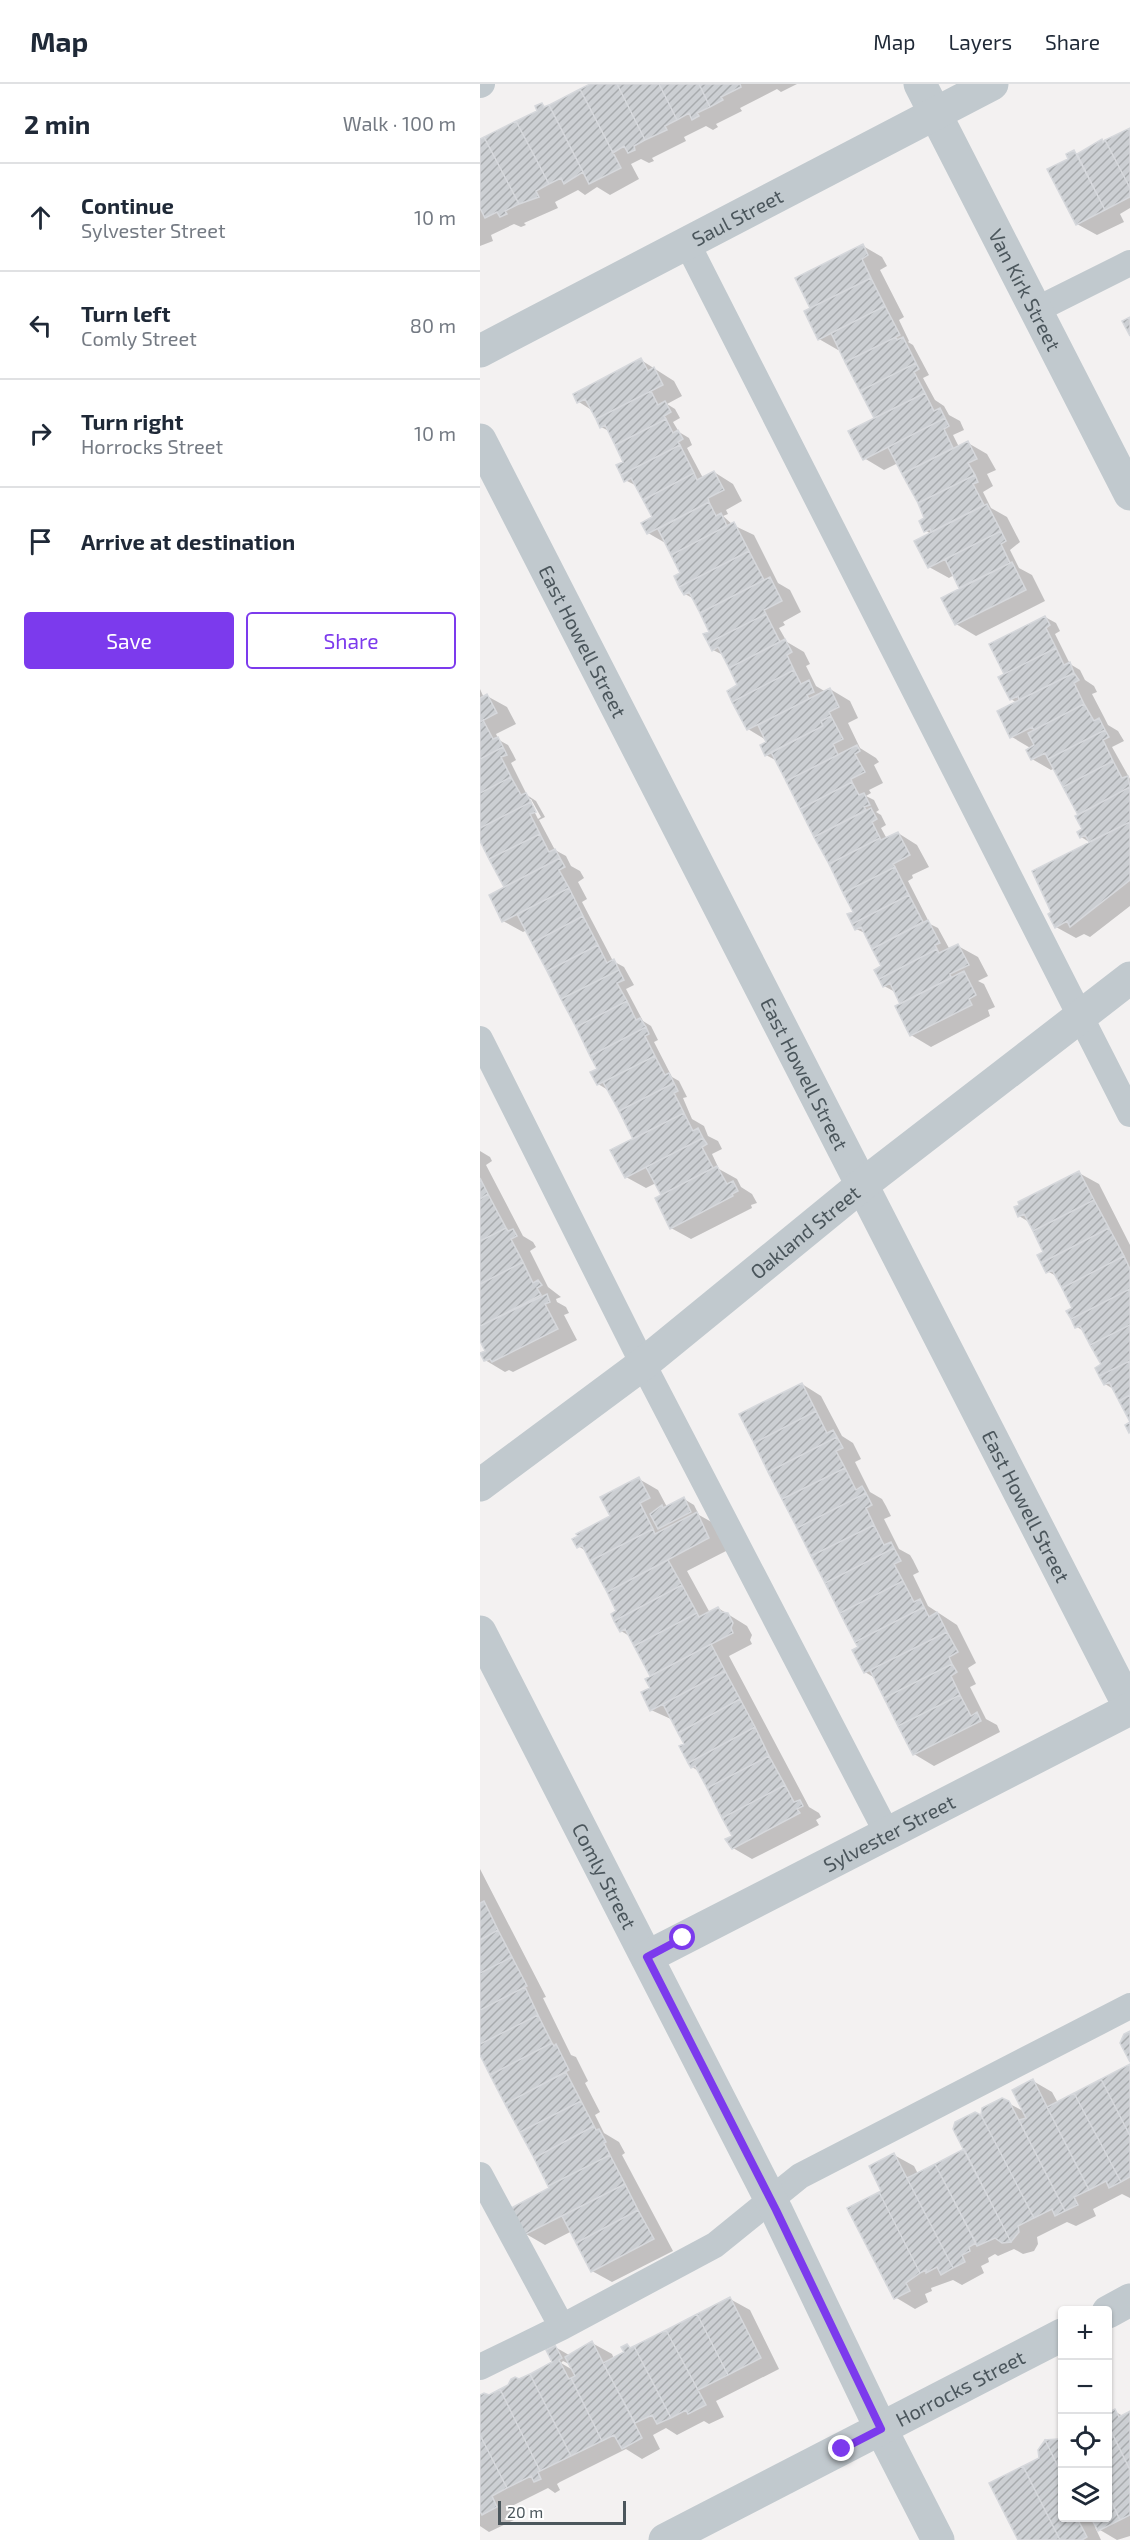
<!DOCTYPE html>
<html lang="en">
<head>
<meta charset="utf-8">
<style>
	body { margin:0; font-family:"Exo 2",sans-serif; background:#f2f2f3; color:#1f2937 }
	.controls { position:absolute; right:18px; bottom:18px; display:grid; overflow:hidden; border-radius:6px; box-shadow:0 2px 4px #0004 }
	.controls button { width:54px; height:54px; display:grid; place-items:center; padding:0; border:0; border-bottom:2px solid #e0e1e3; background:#fff; color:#1f2937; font:30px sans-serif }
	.scale { position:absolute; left:18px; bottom:15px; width:128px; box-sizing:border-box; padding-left:6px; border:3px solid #4b565c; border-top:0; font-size:16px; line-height:21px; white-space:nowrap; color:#4b565c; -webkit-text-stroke:4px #fff; paint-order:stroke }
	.stop { position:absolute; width:18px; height:18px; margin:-14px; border:4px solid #7c3aed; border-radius:50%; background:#fff }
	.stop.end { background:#7c3aed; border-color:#fff; box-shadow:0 2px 6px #0008 }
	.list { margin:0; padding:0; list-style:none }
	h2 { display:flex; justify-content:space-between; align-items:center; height:78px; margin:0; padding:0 24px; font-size:26px }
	h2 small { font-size:20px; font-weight:400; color:#747a83 }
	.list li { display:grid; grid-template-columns:39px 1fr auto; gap:18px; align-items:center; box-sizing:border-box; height:108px; padding:0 24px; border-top:2px solid #e0e1e3 }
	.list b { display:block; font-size:22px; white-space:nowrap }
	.list p { margin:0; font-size:20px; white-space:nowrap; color:#747a83 }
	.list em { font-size:20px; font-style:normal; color:#747a83 }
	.actions { display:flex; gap:12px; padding:18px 24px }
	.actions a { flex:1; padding:14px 0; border:2px solid #7c3aed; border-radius:6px; text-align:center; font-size:21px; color:#7c3aed }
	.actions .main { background:#7c3aed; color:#fff }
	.icon { flex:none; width:33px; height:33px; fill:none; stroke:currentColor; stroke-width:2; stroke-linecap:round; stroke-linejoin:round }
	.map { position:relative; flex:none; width:650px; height:2456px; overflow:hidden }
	header { display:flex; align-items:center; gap:36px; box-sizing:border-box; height:84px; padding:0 30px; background:#fff; border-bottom:2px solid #e0e1e3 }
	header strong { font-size:28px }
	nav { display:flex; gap:33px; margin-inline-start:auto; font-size:21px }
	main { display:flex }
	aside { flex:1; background:#fff }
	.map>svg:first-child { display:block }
	.shadow { fill:#0003; fill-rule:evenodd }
	.building { fill:url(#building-hatch); stroke:#d6d8dc; stroke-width:1.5 }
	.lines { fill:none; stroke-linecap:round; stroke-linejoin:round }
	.service { stroke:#c1c9ce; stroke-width:26 }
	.minor { stroke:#c1c9ce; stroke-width:33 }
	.route { stroke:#7c3aed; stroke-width:8 }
	.labels { text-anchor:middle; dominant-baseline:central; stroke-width:6; stroke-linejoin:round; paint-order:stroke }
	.street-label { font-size:20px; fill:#4b565c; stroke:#fff }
</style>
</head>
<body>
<header>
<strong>Map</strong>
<nav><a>Map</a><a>Layers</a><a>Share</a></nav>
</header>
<main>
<aside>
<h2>2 min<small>Walk · 100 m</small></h2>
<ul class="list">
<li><svg class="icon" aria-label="ahead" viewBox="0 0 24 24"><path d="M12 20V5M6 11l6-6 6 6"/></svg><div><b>Continue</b><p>Sylvester Street</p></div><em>10 m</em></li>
<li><svg class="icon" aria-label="left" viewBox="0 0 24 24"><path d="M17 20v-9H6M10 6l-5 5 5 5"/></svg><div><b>Turn left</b><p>Comly Street</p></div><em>80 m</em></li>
<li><svg class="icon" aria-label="right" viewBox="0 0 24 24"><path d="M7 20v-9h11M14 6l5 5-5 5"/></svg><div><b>Turn right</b><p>Horrocks Street</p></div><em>10 m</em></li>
<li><svg class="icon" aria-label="arrive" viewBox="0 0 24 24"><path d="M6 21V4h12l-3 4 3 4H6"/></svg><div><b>Arrive at destination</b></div></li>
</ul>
<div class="actions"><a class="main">Save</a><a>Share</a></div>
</aside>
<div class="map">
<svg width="650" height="2456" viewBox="0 0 650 2456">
	<defs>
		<pattern id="building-hatch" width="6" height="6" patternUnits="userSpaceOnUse" patternTransform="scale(1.5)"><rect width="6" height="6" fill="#cccfd3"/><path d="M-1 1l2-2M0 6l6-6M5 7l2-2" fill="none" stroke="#a8abae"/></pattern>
	</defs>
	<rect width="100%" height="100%" fill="#f3f1f1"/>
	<path class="shadow" d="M113,0H317L301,8L297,5L260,24L262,27L236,40L238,43L233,46L226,42L204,53L206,57L172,74L174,77L169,79L161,75L151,80L159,95L130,111L117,103L105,111L98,106L75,118L78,124L44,139L46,141L41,143L34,140L11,151L13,157L0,162V54L3,56L59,28L62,20L67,24Z
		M650,45V124L640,130L644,138L617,151L597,140L590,75L594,68L599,71L622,57L625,59Z
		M383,162L402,173L407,182L400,186L424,233L419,236L429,257L428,258L433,261L449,291L443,294L455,316L464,322L469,331L480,337L484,346L473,351L479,363L488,359L507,370L516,386L507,390L513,402L503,408L511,424L527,433L540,458L530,466L539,484L552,491L565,517L496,552L476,540L483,505L474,491L469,494L449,483L451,450L445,446L446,435L418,379L404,386L384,374L397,334L361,265L358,266L339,255L332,225L317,195Z
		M161,276L194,297L202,312L187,320L195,325L200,334L193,338L199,348L209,354L212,361L207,364L223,394L234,388L253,400L262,417L246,426L248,430L243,432L253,441L274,451L298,499L310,506L321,528L303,538L305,541L299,544L307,558L324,568L330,580L326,582L336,602L346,608L350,605L370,617L378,634L368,639L380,664L396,674L399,678L394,681L403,699L389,706L391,709L386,712L394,716L399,726L396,728L401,731L406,741L401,744L407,755L418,749L437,761L449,783L432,791L433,794L428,797L450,840L458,844L470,866L478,862L498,873L508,892L498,897L504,900L515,923L508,926L510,932L451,963L431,951L422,920L417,909L404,902L403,882L387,850L376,845L375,828L321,724L297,677L286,671L288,659L286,656L268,645L259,602L243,571L233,566L231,548L214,515L205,510L203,490L187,460L168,449L174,434L157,402L145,396V379L129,347L121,343L113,327L99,318L95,310Z
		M565,533L576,539L580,547L575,550L590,580L600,586L605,596L614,602L617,608L612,610L624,633L628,641L638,647L644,657L632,663L650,695V822L610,853L604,850L596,854L576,843L611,759L601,753L605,746L601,731L575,684L571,686L552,675V665L532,653L537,619L531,615L526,590L511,560Z
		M0,605L4,614L7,612L27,623L36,640L16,650L19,656L28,661L33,670L36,676L31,679L47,711L56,717L65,733L59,736L75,766L86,772L91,782L100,787L104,794L98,798L107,815L102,818L133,877L144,883L154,901L146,905L163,937L171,942L178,956L174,958L192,993L199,997L207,1013L203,1014L212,1035L224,1042L228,1052L238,1057L242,1065L232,1070L239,1085L257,1095L261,1103L272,1110L277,1119L271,1121L272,1124L211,1155L191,1144L184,1111L176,1099L166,1104L146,1093L156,1055L128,1006L118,1000L119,985L47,846L43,848L23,837L27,803L0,753ZM48,715H51L61,733L58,735Z
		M0,1067L10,1073L12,1077L6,1081L43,1152L53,1158L56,1163L50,1167L68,1203L81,1213L76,1215L77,1218L86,1223L89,1229L84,1231L97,1256L33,1288L29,1286L25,1288L5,1276L7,1267L0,1254Z
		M599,1089L619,1100L650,1161V1335L635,1306L625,1300L623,1281L605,1248L597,1243L594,1225L578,1193L567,1187L565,1169L549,1138L539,1132Z
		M322,1300L341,1312L362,1352L373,1359L381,1375L375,1378L390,1408L402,1415L406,1422L411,1432L404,1435L419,1465L430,1471L433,1476L439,1488L433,1491L448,1522L477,1541L496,1579L488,1584L496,1600L490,1603L506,1635L517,1641L520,1648L454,1682L434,1670L395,1594L385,1588Z
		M159,1395L178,1406L187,1423L204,1415L214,1421L219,1431L237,1441L248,1466L207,1487L230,1529L238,1524L267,1542L272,1551L270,1556L272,1560L249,1572L329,1723L339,1729L341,1733L336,1736L339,1741L272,1775L253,1764L254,1752L220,1688L212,1683L206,1660L193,1636L171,1626L172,1593L151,1553L141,1547L138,1528L106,1467L98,1462L132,1433Z
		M0,1785L66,1913L63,1914L91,1971L96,1973L108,1997L105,1999L120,2028L115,2031L124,2049L139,2058L145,2069L142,2071L193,2167L132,2198L112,2187L92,2147L65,2161L46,2150L71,2105L0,1968Z
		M650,1981V2114L642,2110L613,2125L616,2132L596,2142L587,2138L557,2153L558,2160L554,2167L543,2170L534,2165L518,2172L515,2170L508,2174L509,2178L501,2182L504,2189L482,2201L473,2196L451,2204L452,2207L445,2210L448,2218L435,2225L415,2213L403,2107L414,2071L434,2082L438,2090L486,2066L502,2033L528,2019L545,2028L553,1997L572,2008L578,2019Z
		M250,2215L270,2226L299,2285L236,2317L244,2333L229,2340L224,2337L197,2351L186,2344L173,2351L180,2365L162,2375L146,2365L80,2398L77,2400L80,2406L75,2409L68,2404L30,2423L36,2435L9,2448L0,2442V2314L9,2313L74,2279L75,2263L89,2271L112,2259L132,2270L134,2275L146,2268L147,2262L153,2265ZM83,2277L91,2281V2285L81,2279Z
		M634,2327L643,2332L650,2329V2452L637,2456L615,2443L621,2456H539L561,2375L577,2357L582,2360V2434H628V2331Z"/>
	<path class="building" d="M110,0H137L165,56L154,62L155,66L148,69L144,62L133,69L100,5Z
		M137,0H179L197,36L185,42L187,46L165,56Z
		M179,0H219L230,23L217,29L219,32L212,36L209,29L197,36Z
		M219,0H260L261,3L241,13L243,16L230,23Z
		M100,5L141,84L109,100L69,21Z
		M62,19L64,23L69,21L103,88L84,100L81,94L69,100L36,37L57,27L55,22Z
		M36,37L69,100L56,107L59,113L39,120L4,53Z
		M650,44V104L625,56Z
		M4,53L39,120L25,127L27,130L20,133L17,128L5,134L0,124V55Z
		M622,55L623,58L625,56L650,104V113L625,126L597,70Z
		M594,66L625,126L596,141L567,85L588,75L586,70Z
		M383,160L388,171L382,175L391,194L330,224L315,194Z
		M391,194L405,222L338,256L324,227Z
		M405,222L420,251L365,278L351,249Z
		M650,233V252L642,237Z
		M416,253L417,256L423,253L436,279L380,307L365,278Z
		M161,274L168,287L174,283L183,301L116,335L105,315L97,319L93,310Z
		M436,279L439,285L434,288L445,309L394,334L380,307Z
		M171,307L178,321L185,317L191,328L184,332L186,335L135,361L125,341L120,344L116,335Z
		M445,309L454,327L460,324L465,334L383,376L368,347Z
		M465,334L469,342L464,345L473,364L422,390L408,363Z
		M186,335L193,349L198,346L203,355L198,358L200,361L141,391L136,381L143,378L135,361Z
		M488,357L497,375L488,379L495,391L438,419L422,390Z
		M200,361L214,389L163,416L151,394L144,398L141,391Z
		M234,387L244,406L228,414L229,418L167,450L161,439L172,433L163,416L214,389L217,396Z
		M495,391L498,398L493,400L504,421L451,448L450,445L444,448L439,437L444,434L438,419Z
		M229,418L236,432L241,429L247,442L191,471L178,445Z
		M507,420L521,447L448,484L434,457Z
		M254,438L269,467L199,503L194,492L200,489L191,471Z
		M521,447L526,457L521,460L530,479L479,504L465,475Z
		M269,467L284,496L220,529L209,508L204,511L199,503Z
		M532,478L546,506L475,541L461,514Z
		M290,493L302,517L284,526L286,530L228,559L223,550L229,548L220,529Z
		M286,530L300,558L249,584L238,563L232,567L228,559Z
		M565,532L570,541L566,544L576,564L524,590L509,560Z
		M305,555L312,568L307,571L314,586L252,618L247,607L257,601L249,584Z
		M576,564L584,581L590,578L594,589L539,616L538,612L530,616L518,593Z
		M314,586L321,600L329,596L334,608L327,611L329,615L267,646L252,618Z
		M594,589L599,596L594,599L604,620L554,646L552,643L530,654L517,627Z
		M350,604L359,623L349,628L351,632L341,637L343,642L285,672L280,661L286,658L278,641Z
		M7,610L17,629L0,638V614Z
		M604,620L614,637L619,634L625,646L568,675L565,669L551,676L546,666L554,661L548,649Z
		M351,632L363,655L353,660L358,671L306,697L291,668L343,642L341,637Z
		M3,636L13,655L18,653L23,663L0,675V638Z
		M625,646L629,653L623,656L633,677L583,703L568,675Z
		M377,661L380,667L375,670L385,688L371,695L372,698L320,725L306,697Z
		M23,663L27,671L21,673L31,693L0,709V675Z
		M633,677L642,694L648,692L650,703L598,731L583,703Z
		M31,693L41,711L46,709L51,718L0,744V709Z
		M372,698L379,711L384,709L390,721L384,723L386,726L334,753L320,725Z
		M650,703V738L609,758L605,751L600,754L597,748L602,745L595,732Z
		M51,718L56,728L50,730L60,750L9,775L0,757V744Z
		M391,724L397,735L392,738L400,754L349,780L334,753Z
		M650,738V796L590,843L587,837L575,844L568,830L571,828L552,787Z
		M418,748L430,771L413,780L415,783L363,809L349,780L400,754L401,756Z
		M60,750L69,768L75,765L80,774L24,803L9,775Z
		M80,774L85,783L79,786L89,804L22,838L9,811Z
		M415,783L429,811L372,840L367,830L373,828L363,809Z
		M89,804L103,832L52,859L37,830Z
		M429,811L443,838L392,865L381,843L375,846L372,840Z
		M103,832L118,861L67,887L52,859Z
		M448,836L460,859L455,861L457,865L399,895L394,886L401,882L392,865Z
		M478,860L489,881L470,890L471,894L420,920L410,899L403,903L399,895L457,865L459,869Z
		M118,861L127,879L134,875L139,886L81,915L67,887Z
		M139,886L144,896L137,899L147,917L96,943L81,915Z
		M484,887L496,911L489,915L492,921L430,952L415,922Z
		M147,917L156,936L160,934L166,943L110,972L96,943Z
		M166,943L169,950L165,952L175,972L117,1001L110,988L117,985L110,972Z
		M175,972L185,991L189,989L194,999L139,1027L123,998Z
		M194,999L198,1007L194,1009L204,1029L153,1055L139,1027Z
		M204,1029L213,1047L218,1044L223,1054L145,1094L130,1066Z
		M223,1054L227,1060L222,1063L233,1084L181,1111L166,1083Z
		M237,1082L247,1100L253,1097L258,1107L252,1110L253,1112L190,1145L175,1114Z
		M599,1087L614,1116L553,1147L544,1130L538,1133L534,1123L539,1121L538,1118Z
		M0,1094L8,1110L0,1115Z
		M8,1110L26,1144L0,1157V1115Z
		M614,1116L629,1144L561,1179L557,1171L563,1168L553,1147Z
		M26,1144L28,1147L33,1145L37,1152L31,1155L43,1178L0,1200V1157Z
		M629,1144L644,1172L582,1204L572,1186L566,1189L561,1179Z
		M644,1172L650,1185V1205L591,1235L586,1227L592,1224L582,1204Z
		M43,1178L53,1199L58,1196L62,1201L57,1204L61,1211L0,1242V1200Z
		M650,1205V1241L610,1261L600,1242L595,1244L591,1235Z
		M67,1210L70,1218L65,1220L78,1245L12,1278L10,1275L4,1277L0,1269L5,1267L0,1257V1242Z
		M650,1241V1277L619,1292L615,1284L621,1280L610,1261Z
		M650,1277V1311L639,1317L629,1298L624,1301L619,1292Z
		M322,1299L336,1327L274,1359L259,1330Z
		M650,1311V1348L649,1349L645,1341L650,1338L639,1317Z
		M336,1327L347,1349L353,1346L357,1353L288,1388L274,1359Z
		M357,1353L363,1364L356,1367L365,1384L302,1415L288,1388Z
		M365,1384L376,1406L382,1402L386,1409L317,1444L302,1415Z
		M159,1393L170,1414L160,1419L173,1445L110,1477L102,1461L97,1464L92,1455L98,1452L96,1450L130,1432L120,1413Z
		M386,1409L392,1421L386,1424L394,1441L331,1472L317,1444Z
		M204,1413L211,1428L178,1445L170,1430L182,1421L183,1424Z
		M217,1428L229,1454L127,1508L110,1477L173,1445L175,1450Z
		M394,1441L404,1461L411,1458L414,1464L345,1499L331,1472Z
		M414,1464L421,1477L414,1480L423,1497L360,1529L345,1499Z
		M188,1476L202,1501L134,1537L131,1530L136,1527L127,1508Z
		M423,1497L434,1518L440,1515L444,1523L375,1558L360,1529Z
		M202,1501L217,1529L154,1562L145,1545L140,1548L134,1537Z
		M238,1523L241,1528L248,1529L253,1539L251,1544L253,1549L170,1592L154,1562L217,1529L219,1533Z
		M444,1523L449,1533L457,1528L467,1548L384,1589L372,1566L378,1563L375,1558Z
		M467,1548L478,1568L469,1573L472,1580L404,1614L390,1586Z
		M231,1560L245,1587L170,1627L161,1608L170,1604L165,1595Z
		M472,1580L477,1588L471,1592L480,1611L418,1642L404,1614Z
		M245,1587L260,1615L198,1649L183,1620Z
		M480,1611L491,1632L497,1628L501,1637L433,1671L418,1642Z
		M260,1615L275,1643L208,1679L199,1662L204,1660L198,1649Z
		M275,1643L289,1672L227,1704L215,1682L211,1684L208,1679Z
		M289,1672L305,1701L242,1734L227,1704Z
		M305,1701L314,1718L320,1716L323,1722L317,1725L320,1729L252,1765L245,1755L252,1752L242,1734Z
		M4,1817L18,1846L0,1856V1819Z
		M18,1846L32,1873L0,1889V1856Z
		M32,1873L47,1902L0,1926V1889Z
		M45,1903L58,1931L0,1960V1926Z
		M58,1931L72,1959L10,1991L0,1971V1960Z
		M650,1947V1978L640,1959L644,1950Z
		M72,1959L74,1962L76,1960L89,1986L25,2020L10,1991Z
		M650,1980V2052L621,1995Z
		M86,1988L101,2017L40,2048L25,2020Z
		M553,1995L609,2106L594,2113L598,2121L585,2127L539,2036L546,2034L532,2006Z
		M621,1995L650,2052V2093L641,2098L594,2009Z
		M594,2009L641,2098L629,2104L626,2097L609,2106L567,2023Z
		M522,2014L529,2017L585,2127L575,2132L572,2125L554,2134L501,2031L502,2024Z
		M101,2017L114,2042L54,2074L40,2048Z
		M495,2028L501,2031L554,2134L538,2142L539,2148L531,2158L473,2045L475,2038Z
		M114,2042L116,2046L119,2045L126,2058L124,2059L130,2071L68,2102L54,2074Z
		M484,2065L531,2158L522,2159L515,2154L497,2162L455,2080Z
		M414,2069L473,2184L461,2191L457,2183L446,2189V2186L440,2189L399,2108L401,2107L389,2082Z
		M130,2071L145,2100L44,2151L31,2124L69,2104L68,2102Z
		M455,2080L496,2159L489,2163L490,2167L482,2171L485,2178L473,2184L427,2094Z
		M145,2100L158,2126L96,2159L82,2132Z
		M399,2108L440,2189L426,2199L430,2207L414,2215L367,2124Z
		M158,2126L174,2155L111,2188L96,2159Z
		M250,2213L281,2274L248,2291L217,2230Z
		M217,2230L248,2291L218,2306L186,2246Z
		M186,2246L226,2321L208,2330L206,2326L191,2334L154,2262Z
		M112,2257L162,2354L142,2365L134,2351L122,2357L91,2294L95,2292L85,2273Z
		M147,2260L150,2264L154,2262L191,2334L177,2340L172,2331L155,2339L123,2279L144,2268L141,2263Z
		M75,2261L82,2274L79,2276L89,2295L91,2294L122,2357L91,2372L50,2290L72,2278L66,2266Z
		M50,2290L91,2372L60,2387L20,2305L28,2301L31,2295L35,2293L39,2295Z
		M20,2305L60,2387L58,2388L61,2395L54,2398L51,2392L27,2404L0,2351V2311L4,2309L9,2311Z
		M635,2325L639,2333L650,2327V2386L628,2341V2329Z
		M628,2341L650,2386V2431L640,2436L628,2410Z
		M0,2351L27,2404L12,2412L17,2423L2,2431L0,2427Z
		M578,2355L582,2360V2391L565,2356Z
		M565,2356L582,2391V2434H597L607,2453L602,2456H580L543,2382L559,2374L558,2366Z
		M543,2382L580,2456H538L509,2399Z
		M628,2410L640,2436L618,2447L611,2434H628Z"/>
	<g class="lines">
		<path class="service" d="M0,1L2,0
			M207,159L650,1030
			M556,226L650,179
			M0,955L163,1280L407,1749
			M0,2091L82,2243
			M0,2283L82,2243L235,2161L320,2092L650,1922"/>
		<g class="minor">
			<path id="s1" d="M440,0L650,410"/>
			<path id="s2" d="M0,267L512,0"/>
			<path id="s3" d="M0,356L650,1624"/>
			<path id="s4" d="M0,1401L163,1280L382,1101L650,894"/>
			<path id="s5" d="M0,1548L296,2126L401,2345L458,2456"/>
			<path id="s6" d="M167,1873L650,1625"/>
			<path d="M628,2228L650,2216"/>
			<path id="s7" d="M185,2456L582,2251"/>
		</g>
	</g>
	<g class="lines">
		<path class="route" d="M203,1854L167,1873L296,2126L401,2345L362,2365"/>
	</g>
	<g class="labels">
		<g class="street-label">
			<text stroke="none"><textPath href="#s2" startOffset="290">Saul Street</textPath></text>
			<text stroke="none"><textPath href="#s1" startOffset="231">Van Kirk Street</textPath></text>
			<text stroke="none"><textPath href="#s3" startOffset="226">East Howell Street</textPath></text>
			<text stroke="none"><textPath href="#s3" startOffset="712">East Howell Street</textPath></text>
			<text stroke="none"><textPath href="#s4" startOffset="412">Oakland Street</textPath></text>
			<text stroke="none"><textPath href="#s3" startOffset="1198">East Howell Street</textPath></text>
			<text stroke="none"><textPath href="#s6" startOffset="272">Sylvester Street</textPath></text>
			<text stroke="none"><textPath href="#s5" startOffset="274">Comly Street</textPath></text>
			<text stroke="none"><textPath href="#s7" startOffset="332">Horrocks Street</textPath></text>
		</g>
	</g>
</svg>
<div class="controls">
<button>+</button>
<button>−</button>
<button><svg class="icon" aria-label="locate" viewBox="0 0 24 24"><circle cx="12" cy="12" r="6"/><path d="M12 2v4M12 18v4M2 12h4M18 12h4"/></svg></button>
<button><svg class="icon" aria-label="layers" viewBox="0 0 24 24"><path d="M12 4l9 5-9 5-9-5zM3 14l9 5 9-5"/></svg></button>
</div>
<div class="scale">20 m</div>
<div class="stop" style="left:203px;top:1854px"></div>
<div class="stop end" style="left:362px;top:2365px"></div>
</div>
</main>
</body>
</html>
